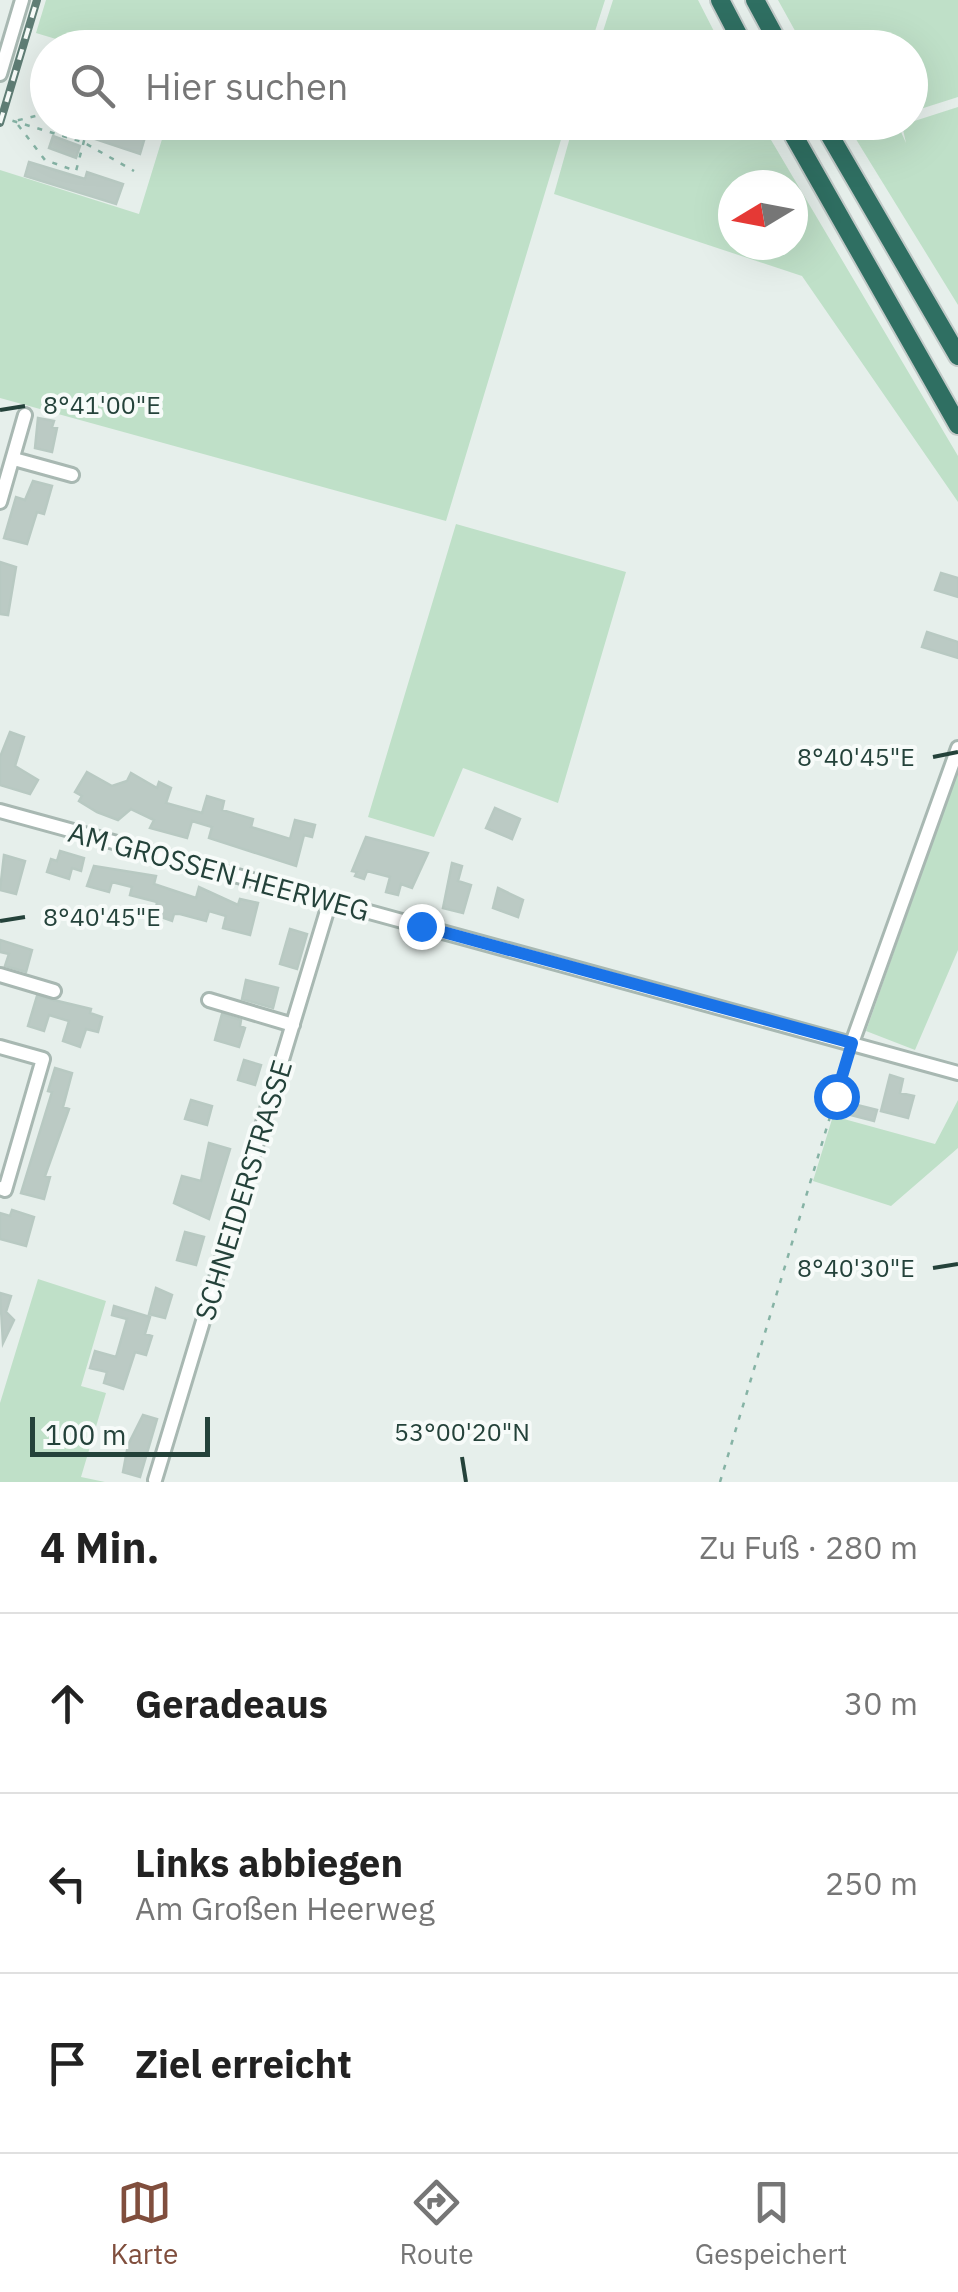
<!DOCTYPE html>
<html lang="de">
<head>
<meta charset="utf-8">
<style>
	body { margin:0; font-family:"IBM Plex Sans",sans-serif; background:#f2f2f2; color:#222 }
	.compass { position:absolute; left:718px; top:170px; width:90px; height:90px; border-radius:50%; background:#fff; box-shadow:0 10px 40px #0002; rotate:260deg }
	.scale { position:absolute; left:30px; bottom:25px; width:180px; box-sizing:border-box; padding-left:10px; border:5px solid #24423a; border-top:0; font-size:28px; line-height:35px; white-space:nowrap; color:#24423a; -webkit-text-stroke:8px #f7fbf9; paint-order:stroke }
	.stop { position:absolute; width:30px; height:30px; margin:-22px; border:8px solid #1a73e8; border-radius:50%; background:#fff }
	.stop.end { background:#1a73e8; border-color:#fff; box-shadow:0 2px 10px #0008 }
	.list { margin:0; padding:0; list-style:none }
	h2 { display:flex; justify-content:space-between; align-items:center; height:130px; margin:0; padding:0 40px; font-size:42px }
	h2 small { font-size:32px; font-weight:400; color:#767676 }
	.list li { display:grid; grid-template-columns:65px 1fr auto; gap:30px; align-items:center; box-sizing:border-box; height:180px; padding:0 40px; border-top:2px solid #e0e0e0 }
	.list b { display:block; font-size:38px; white-space:nowrap }
	.list p { margin:0; font-size:32px; white-space:nowrap; color:#767676 }
	.list em { font-size:32px; font-style:normal; color:#767676 }
	.icon { flex:none; width:55px; height:55px; fill:none; stroke:currentColor; stroke-width:2; stroke-linecap:round; stroke-linejoin:round }
	.map { position:relative; flex:none; width:958px; height:1482px; overflow:hidden }
	.search { position:absolute; background:#fff; box-shadow:0 10px 40px #0002; left:30px; right:30px; top:30px; height:110px; display:flex; align-items:center; gap:25px; box-sizing:border-box; padding:0 35px; border-radius:55px; color:#767676; font-size:38px }
	.sheet { height:670px; background:#fff }
	nav { display:flex; justify-content:space-around; align-items:center; box-sizing:border-box; height:140px; border-top:2px solid #e0e0e0; background:#fff; font-size:28px; color:#767676 }
	nav a { display:grid; justify-items:center; gap:5px }
	nav .on { color:#804e3d }
	.map>svg:first-child { display:block }
	.green { fill:#bfe0c8; fill-rule:evenodd }
	.building { fill:#bbcac4; stroke:#b8c9c2; stroke-width:2.5 }
	.lines { fill:none; stroke-linecap:round; stroke-linejoin:round }
	.minor-casing { stroke:#a8b8b2; stroke-width:18 }
	.highway-casing { stroke:#c2cac8; stroke-width:22 }
	.path { stroke:#86b3a5; stroke-width:2.5; stroke-dasharray:5 8; stroke-linecap:butt }
	.minor { stroke:#fff; stroke-width:12 }
	.highway { stroke:#2f6f62; stroke-width:18 }
	.rail-casing { stroke:#5f7d75; stroke-width:8 }
	.rail { stroke:#f7fbf9; stroke-width:4; stroke-dasharray:11; stroke-linecap:butt }
	.route { stroke:#1a73e8; stroke-width:12 }
	.ticks { fill:none; stroke:#24423a; stroke-width:4 }
	.labels { text-anchor:middle; dominant-baseline:central; stroke-width:8; stroke-linejoin:round; paint-order:stroke }
	.street-label { font-size:28px; fill:#24423a; stroke:#f7fbf9 }
	.ticks-label { font-size:25px; text-anchor:middle; fill:#24423a; stroke:#f7fbf9; stroke-width:8; stroke-linejoin:round; paint-order:stroke }
</style>
</head>
<body>
<div class="map">
<svg width="958" height="1482" viewBox="0 0 958 1482">
	<rect width="100%" height="100%" fill="#e6efeb"/>
	<path class="green" d="M46,0H605L590,47L86,48L36,33Z
		M613,0H698L722,47H598Z
		M778,0H958V97L911,112L910,48L804,47Z
		M958,107V305L846,123H897L906,143L902,125Z
		M167,123H566L446,521L0,398V170L139,214Z
		M574,123H761L958,456V502L802,276L554,194ZM733,185H793V245H733Z
		M456,524L626,572L558,803L463,768L434,837L368,817Z
		M958,770V950L915,1050L866,1031Z
		M958,1100V1148L891,1206L813,1181L833,1116L935,1144Z
		M38,1279L106,1301L81,1386L106,1393L81,1477L105,1482H0V1403Z"/>
	<path class="building" d="M97,122H122L120,129L145,137L140,154L92,138Z
		M53,136L80,146L76,158L49,148Z
		M29,162L85,179L87,172L123,184L116,204L25,176Z
		M38,418L54,421L52,427L57,428L52,452L35,448Z
		M33,481L52,486L44,514L37,512L27,544L4,538L16,497L25,500Z
		M0,562L16,567L8,615L0,614Z
		M941,573L958,578V597L935,590Z
		M927,632L958,642V658L922,647Z
		M10,732L24,737L15,766L38,780L30,794L0,785V757Z
		M87,772L112,786L127,781L131,773L157,788L159,782L171,788L166,803L202,813L207,796L224,801L222,810L253,819L251,827L290,839L295,820L315,825L312,837L304,835L296,866L209,838L212,827L192,821L187,838L150,828L154,820L131,809L118,820L97,812L79,801L82,796L75,792Z
		M495,808L520,819L512,839L486,828Z
		M366,837L428,853L412,888L401,884L398,895L386,892L390,877L367,871L364,879L355,876L357,872L352,871Z
		M60,851L84,858L81,871L72,868L69,879L47,872L51,859L57,861Z
		M4,855L25,861L16,894L0,890Z
		M452,863L462,866L458,881L471,885L463,913L443,908Z
		M94,866L156,876L154,884L196,898L199,887L238,905L240,899L258,903L250,935L223,928L226,916L209,911L206,921L180,914H174L172,921L155,915L157,902L130,895L132,887L112,882L109,892L87,886Z
		M498,888L523,900L518,917L493,908Z
		M290,929L307,934L297,969L280,964Z
		M0,940L32,950L26,972L5,966L9,954L0,952Z
		M246,980L278,988L273,1008L242,999Z
		M37,996L91,1009L90,1013L102,1017L98,1032L86,1029L80,1047L63,1041L69,1021L49,1015L44,1031L28,1026Z
		M222,1014L241,1020L240,1026L245,1028L239,1047L215,1040Z
		M244,1060L261,1065L255,1085L238,1080Z
		M55,1068L72,1073L63,1107L69,1109L45,1176L50,1177L44,1199L21,1193L52,1092L48,1091Z
		M890,1075L903,1079L900,1093L914,1096L908,1118L881,1111Z
		M191,1100L212,1106L207,1125L185,1119Z
		M849,1103L877,1110L874,1121L847,1114Z
		M209,1143L230,1149L209,1219L174,1203L182,1176L201,1181Z
		M12,1210L34,1217L26,1246L0,1239V1213L10,1216Z
		M185,1232L204,1237L196,1265L177,1260Z
		M156,1288L172,1295L165,1318L149,1314Z
		M0,1293L11,1296L6,1312L14,1320L3,1343Z
		M114,1306L150,1317L145,1334L152,1336L146,1355L135,1352L123,1389L104,1383L107,1372L90,1368L95,1351L116,1357L127,1319L112,1315Z
		M143,1415L157,1419L140,1477L123,1472L128,1445Z"/>
	<g class="lines">
		<g class="minor-casing">
			<path id="minor" d="M0,74L22,0
				M14,459L72,475
				M0,502L25,415
				M0,811L958,1073
				M0,975L54,991
				M209,1000L293,1025
				M852,1043L958,748
				M0,1047L43,1059L5,1190L0,1188
				M155,1480L330,901"/>
		</g>
		<g class="highway-casing">
			<path id="highway" d="M720,0L745,48
				M755,0L781,48
				M786,122L958,425
				M822,122L958,356"/>
		</g>
		<path class="path" d="M48,113L15,121L45,160L76,171L89,122
			M0,117L83,142L134,171
			M720,1482L848,1057"/>
		<use href="#minor" class="minor"/>
		<use href="#highway" class="highway"/>
		<g class="rail-casing">
			<path id="rail" d="M0,123L37,0"/>
		</g>
		<use href="#rail" class="rail"/>
	</g>
	<g class="lines">
		<path class="route" d="M421,926L852,1043L836,1096"/>
	</g>
	<path class="ticks" d="M0,410L25,406M933,757L958,752M0,921L25,917M933,1268L958,1264M462,1457L466,1482"/>
	<g class="labels">
		<g class="street-label">
			<text transform="translate(219 871) rotate(15)">AM GROSSEN HEERWEG</text>
			<text transform="translate(243 1190) rotate(-73)">SCHNEIDERSTRASSE</text>
		</g>
	</g>
	<g class="ticks-label">
		<text x="102" y="414">8°41'00"E</text>
		<text x="856" y="766">8°40'45"E</text>
		<text x="102" y="926">8°40'45"E</text>
		<text x="856" y="1277">8°40'30"E</text>
		<text x="462" y="1441">53°00'20"N</text>
	</g>
</svg>
<svg class="compass" viewBox="-18 -18 36 36"><path d="M0-13l5 13h-10z" fill="#e53935"/><path d="M0 13l5-13h-10z" fill="#767676"/></svg>
<div class="scale">100 m</div>
<div class="stop" style="left:836px;top:1096px"></div>
<div class="stop end" style="left:421px;top:926px"></div>
<div class="search"><svg class="icon" aria-label="search" viewBox="0 0 24 24"><circle cx="10" cy="10" r="6"/><path d="M15 15l6 6"/></svg>Hier suchen</div>
</div>
<section class="sheet">
<h2>4 Min.<small>Zu Fuß · 280 m</small></h2>
<ul class="list">
<li><svg class="icon" aria-label="ahead" viewBox="0 0 24 24"><path d="M12 20V5M6 11l6-6 6 6"/></svg><div><b>Geradeaus</b></div><em>30 m</em></li>
<li><svg class="icon" aria-label="left" viewBox="0 0 24 24"><path d="M17 20v-9H6M10 6l-5 5 5 5"/></svg><div><b>Links abbiegen</b><p>Am Großen Heerweg</p></div><em>250 m</em></li>
<li><svg class="icon" aria-label="arrive" viewBox="0 0 24 24"><path d="M6 21V4h12l-3 4 3 4H6"/></svg><div><b>Ziel erreicht</b></div></li>
</ul>
</section>
<nav>
<a class="on"><svg class="icon" aria-label="map" viewBox="0 0 24 24"><path d="M3 6l6-2 6 2 6-2v14l-6 2-6-2-6 2zM9 4v14M15 6v14"/></svg>Karte</a>
<a><svg class="icon" aria-label="directions" viewBox="0 0 24 24"><path d="M12 3l9 9-9 9-9-9zM9 14v-3h6M13 9l2 2-2 2"/></svg>Route</a>
<a><svg class="icon" aria-label="saved" viewBox="0 0 24 24"><path d="M7 4h10v16l-5-4-5 4z"/></svg>Gespeichert</a>
</nav>
</body>
</html>
